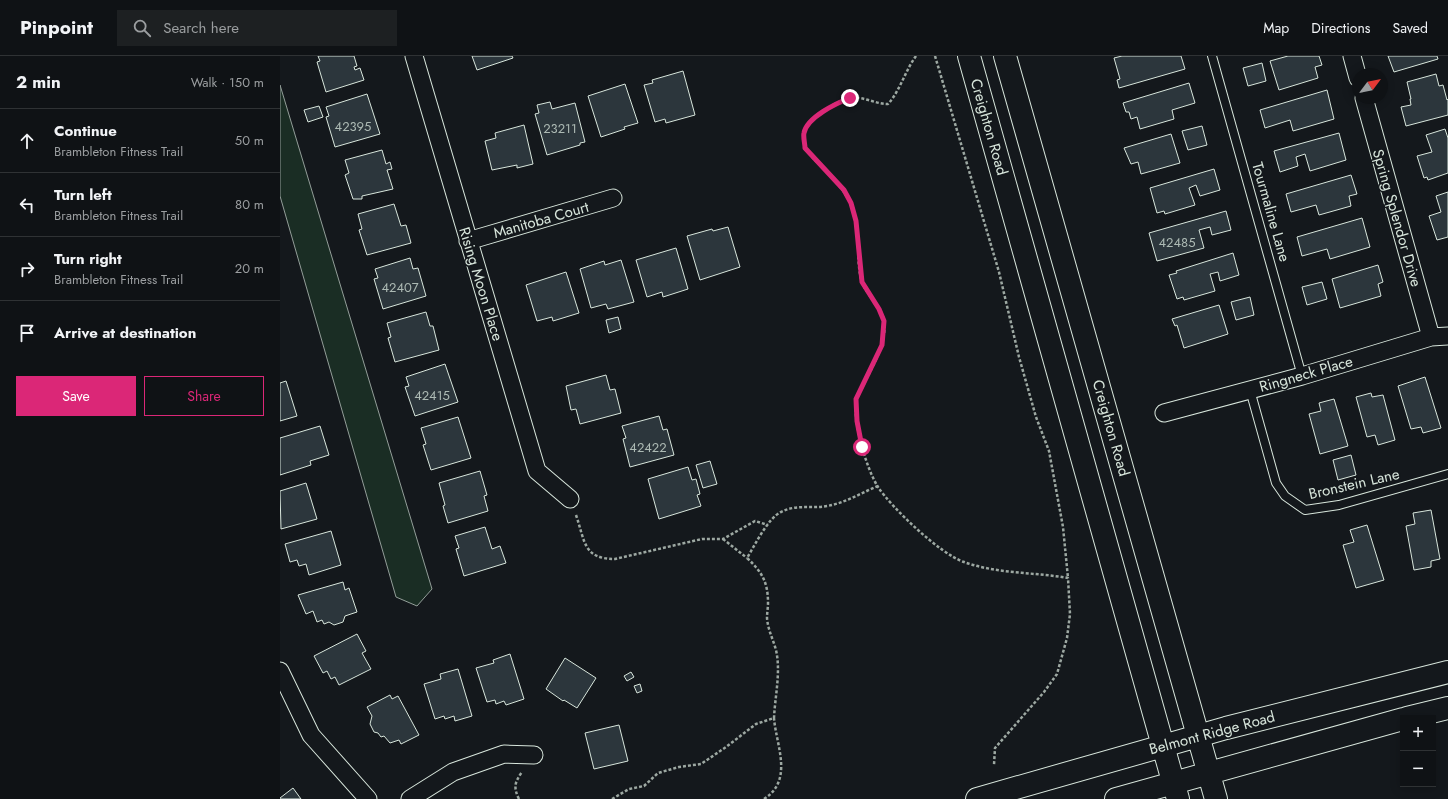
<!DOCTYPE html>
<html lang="en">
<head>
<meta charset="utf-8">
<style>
	body { margin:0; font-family:Jost,sans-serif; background:#1d2022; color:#f1f3f6 }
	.controls { position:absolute; right:12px; bottom:12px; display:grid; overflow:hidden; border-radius:0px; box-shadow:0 2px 10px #0003 }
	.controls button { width:36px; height:36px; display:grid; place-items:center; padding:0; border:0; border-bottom:1px solid #2f3234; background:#0f1215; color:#f1f3f6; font:20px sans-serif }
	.compass { position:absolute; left:1072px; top:12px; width:36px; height:36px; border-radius:50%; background:#0f1215; box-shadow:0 2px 10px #0003; rotate:58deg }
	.stop { position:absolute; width:12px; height:12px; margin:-9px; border:3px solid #db2777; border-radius:50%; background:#fff }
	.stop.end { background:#db2777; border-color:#fff; box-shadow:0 1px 4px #0008 }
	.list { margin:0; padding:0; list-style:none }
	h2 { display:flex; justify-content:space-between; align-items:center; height:52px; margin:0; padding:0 16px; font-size:17px }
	h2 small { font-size:13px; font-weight:400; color:#9b9ea0 }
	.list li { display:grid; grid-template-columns:26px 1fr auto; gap:12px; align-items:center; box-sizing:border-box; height:64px; padding:0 16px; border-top:1px solid #2f3234 }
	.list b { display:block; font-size:15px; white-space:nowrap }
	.list p { margin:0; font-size:13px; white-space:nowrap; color:#9b9ea0 }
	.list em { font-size:13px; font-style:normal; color:#9b9ea0 }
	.actions { display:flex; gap:8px; padding:12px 16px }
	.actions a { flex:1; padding:9px 0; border:1px solid #db2777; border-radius:0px; text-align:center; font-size:14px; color:#db2777 }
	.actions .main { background:#db2777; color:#fff }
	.icon { flex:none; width:22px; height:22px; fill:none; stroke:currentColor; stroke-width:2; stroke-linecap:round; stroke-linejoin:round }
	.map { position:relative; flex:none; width:1168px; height:743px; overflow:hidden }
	header { display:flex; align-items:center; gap:24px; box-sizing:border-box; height:56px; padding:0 20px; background:#0f1215; border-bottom:1px solid #2f3234 }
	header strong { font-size:19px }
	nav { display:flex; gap:22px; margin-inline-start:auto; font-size:14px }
	.search { width:280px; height:36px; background:#1d2022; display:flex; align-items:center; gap:10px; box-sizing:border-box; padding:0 14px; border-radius:0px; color:#9b9ea0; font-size:15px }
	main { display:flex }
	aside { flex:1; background:#0f1215 }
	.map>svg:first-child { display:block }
	.green { fill:#1a2d24; stroke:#939e99 }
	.building { fill:#2c363c; stroke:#d8e6dc }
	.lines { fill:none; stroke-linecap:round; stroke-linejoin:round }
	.lane-casing { stroke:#d8e6dc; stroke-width:10 }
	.street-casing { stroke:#d8e6dc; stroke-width:19 }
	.secondary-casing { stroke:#d8e6dc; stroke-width:24 }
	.path { stroke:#9da8a2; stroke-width:2.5; stroke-dasharray:3 2; stroke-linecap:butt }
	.lane { stroke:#14181c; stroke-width:8 }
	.street { stroke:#14181c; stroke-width:17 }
	.secondary { stroke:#14181c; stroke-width:22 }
	.route { stroke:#db2777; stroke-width:5 }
	.labels { text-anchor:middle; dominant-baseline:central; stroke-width:3; stroke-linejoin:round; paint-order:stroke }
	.number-label { font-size:13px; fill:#adbab4 }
	.street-label { font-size:15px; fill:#d8e6dc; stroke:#14181c }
</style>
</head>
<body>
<header>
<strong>Pinpoint</strong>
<div class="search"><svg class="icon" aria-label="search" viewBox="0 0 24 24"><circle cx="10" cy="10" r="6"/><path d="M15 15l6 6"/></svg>Search here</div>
<nav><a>Map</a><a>Directions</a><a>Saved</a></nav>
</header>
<main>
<aside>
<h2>2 min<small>Walk · 150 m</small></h2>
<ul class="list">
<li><svg class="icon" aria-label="ahead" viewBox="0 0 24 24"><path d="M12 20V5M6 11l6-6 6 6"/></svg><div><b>Continue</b><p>Brambleton Fitness Trail</p></div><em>50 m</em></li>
<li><svg class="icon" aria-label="left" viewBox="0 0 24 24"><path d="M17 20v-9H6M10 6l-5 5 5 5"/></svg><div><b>Turn left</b><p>Brambleton Fitness Trail</p></div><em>80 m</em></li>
<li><svg class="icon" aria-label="right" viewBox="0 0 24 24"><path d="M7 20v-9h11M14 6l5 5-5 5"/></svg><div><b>Turn right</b><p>Brambleton Fitness Trail</p></div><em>20 m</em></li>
<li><svg class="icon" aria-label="arrive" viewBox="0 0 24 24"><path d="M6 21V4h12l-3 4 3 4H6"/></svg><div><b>Arrive at destination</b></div></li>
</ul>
<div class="actions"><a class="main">Save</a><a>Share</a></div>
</aside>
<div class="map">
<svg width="1168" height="743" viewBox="0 0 1168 743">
	<rect width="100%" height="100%" fill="#14181c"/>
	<path class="green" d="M0,29L152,533L137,550L116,541L0,140Z"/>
	<path class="building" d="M38,0H74L77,10L74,11L75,14L80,12L84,24L46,36L37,6L40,5Z
		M192,0H232L233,2L197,14Z
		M842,0H901L905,13L839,32L837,24L840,23L834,2Z
		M1008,0H1039L1042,9L1035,11L1038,22L999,34L990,5Z
		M1108,0H1157L1158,3L1114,16Z
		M982,7L986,25L968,30L963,12Z
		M403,15L415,59L386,67L385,63L375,66L364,29L373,27L372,24Z
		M1156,18L1159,30L1163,29L1167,44L1168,43V59L1126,70L1121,51L1131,49L1130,43H1131L1127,26Z
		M909,27L915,47L892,54L894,63L860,73L857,61L851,63L849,56H846L843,47Z
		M345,28L358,67L344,71L345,73L321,81L308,40Z
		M1047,34L1054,63L1013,75L1010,64L985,72L980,54Z
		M87,38L100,78L55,91L46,61L49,60L46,51Z
		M270,46L272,53L295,47L305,86L300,87V89L267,99L255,58L259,57L257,49Z
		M39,50L43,61L28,66L24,54Z
		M244,69L253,108L237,112V109L212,114L205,85L216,82L215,77Z
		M922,70L927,89L908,94L902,75Z
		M1165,73L1168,82V117L1148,124L1147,121L1144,122L1137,100L1152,96L1146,79Z
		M1059,77L1066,104L1030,115L1025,98L1016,101L1018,110L1000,116L994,95Z
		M891,78L900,107L861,118L858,106L851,108L844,92Z
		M102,94L106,108L110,106L112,113L107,114L113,133L82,140V143H73L65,119L69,117L65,104Z
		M934,113L940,134L920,140L916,129L909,132L915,149L885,158L884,155L877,157L870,132Z
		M1071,119L1077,138L1069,140L1071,150L1039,159L1036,149L1011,156L1006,138Z
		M1168,136V181L1157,184L1149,160L1161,156L1156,140Z
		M114,148L121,170L126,169L131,187L87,199L79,174L82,173L78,158Z
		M946,155L951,174L932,179L930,171L919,174L924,192L877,205L869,177Z
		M1082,162L1090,191L1050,203L1047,193L1022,200L1017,181Z
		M448,171L460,211L420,224L407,180L432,173L433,175Z
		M396,192L408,233L383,241L382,236L367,241L356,204Z
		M953,197L959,219L940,225L938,216L930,218L935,235L904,244L903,241L897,243L889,219L897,217L896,215Z
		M130,202L133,213L138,212L146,240L103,253L94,223L98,222L95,213Z
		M341,204L354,246L328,253L326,248L311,252L300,213L324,205L325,209Z
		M1098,209L1103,226L1098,228L1101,240L1060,252L1052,223Z
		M286,216L299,257L273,265L272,261L257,265L246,229Z
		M1042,226L1047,243L1027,249L1022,231Z
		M970,241L974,259L956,264L951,246Z
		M939,249L948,278L904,292L897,269L895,270L892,263Z
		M146,256L150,270H153L159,294L115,306L108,282L111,281L107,267Z
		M338,261L341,273L329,277L326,264Z
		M165,308L178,346L135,360L125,331L129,330L126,321Z
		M326,319L330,334L335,333L341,357L300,368L296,353L291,354L286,330Z
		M1145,321L1161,372L1143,377L1141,371L1131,373L1118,330Z
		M6,325L17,360L0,365V327Z
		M1091,337L1092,341L1103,339L1115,384L1098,389L1095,379L1087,381L1076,341Z
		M1054,343L1068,390L1040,398L1029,358L1041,355L1039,347Z
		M379,360L383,374L387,373L394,399L350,411L343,383L346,382L342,370Z
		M178,361L191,402L151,414L143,389L146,388L141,372Z
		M40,370L49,399L30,405L31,409L0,419V382Z
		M1071,399L1076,419L1058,424L1053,404Z
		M430,405L437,428L423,432L416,409Z
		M408,411L412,424L416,423L420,438L417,439L421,450L379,463L368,423Z
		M200,415L207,439L204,440L208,455L168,467L163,450L165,449L159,427Z
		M26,427L37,463L1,473L0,435Z
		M1151,454L1160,503L1151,505V511L1134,514L1126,470L1135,468L1133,457Z
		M1087,469L1104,524L1076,532L1063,489L1074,486L1070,474Z
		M205,471L212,493L220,490L226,507L184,520L176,493L179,492L175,480Z
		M51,475L61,509L29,519L26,508L19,510L17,504L10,506L5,488Z
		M63,526L65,534L69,532L77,556L65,560L63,566L54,569L49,566L44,568L42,564L37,566L33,555L26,558L18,539Z
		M77,578L86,595L82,597L91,613L59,629L55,621L51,623L47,615L43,617L34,600Z
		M230,598L244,643L226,649L224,645L216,648L215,644L207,646L196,612L214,607L213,604Z
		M285,602L316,622L297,652L284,644L283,645L266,633Z
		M178,613L192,660L175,665L174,660L165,663L164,660L155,663L144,628L161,623L160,618Z
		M351,616L354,621L347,625L344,620Z
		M360,628L362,635L357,637L354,630Z
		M110,639L112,643L118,640L139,679L121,688L119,684L110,687L104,680L101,681L98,677L94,676L90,668L92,660L87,651Z
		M339,669L348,705L314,713L305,677Z
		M13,732L21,743H0V742Z"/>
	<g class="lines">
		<g class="lane-casing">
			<path id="lane" d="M932,0L1022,320
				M970,334L996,427L1005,440L1025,454L1059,449L1168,418"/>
		</g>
		<g class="street-casing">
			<path id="street" d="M134,0L257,415L290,443
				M1072,0L1078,22
				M1084,42L1151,281
				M188,185L333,142
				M884,357L1022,320L1151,281L1168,280
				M0,615L31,679L88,743
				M130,743L173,716L224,698L254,699"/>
		</g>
		<g class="secondary-casing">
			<path id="secondary" d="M689,0L898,743
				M725,0L936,743
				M1127,662L1168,652
				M697,743L946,672L1168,616
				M836,743L1123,663"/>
		</g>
		<path class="path" d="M636,0C625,15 620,35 608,48C595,48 583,40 571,42C558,43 527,64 524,77C523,81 525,88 525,93C545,117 570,132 576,165C580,185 576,207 582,226C587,240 601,249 604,265C607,289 592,310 583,330C581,334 577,339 576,344C573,366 586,412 598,431C612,452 660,498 684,506C717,518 754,516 788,522L790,558L787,582L777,618L764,636L715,692L714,709
			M655,0L719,216L739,301L756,361L769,395L783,471L788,522
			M296,459C305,485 303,503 335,503L422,483H443L475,465L488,469
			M443,483L467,502
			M239,743C233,731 235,726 242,716
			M332,743L349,733L364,730L378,717L399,711L421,708L446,691L476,668L494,662C495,640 501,616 496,594C493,583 488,574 487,562C487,557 488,552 488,547C488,526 482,516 467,502C475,489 488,462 501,456C516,448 531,453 547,450C565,447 581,437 598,430
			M484,743C514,724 496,689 494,662"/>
		<use href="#lane" class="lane"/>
		<use href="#street" class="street"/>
		<use href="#secondary" class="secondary"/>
	</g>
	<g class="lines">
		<path class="route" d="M570,42C557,47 527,61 524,77C523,81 525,88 525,92L564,134L571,147L576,165L582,226L599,253L604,265L602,289L576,343L577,365L582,391"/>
	</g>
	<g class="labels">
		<g class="number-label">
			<text x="73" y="70">42395</text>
			<text x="280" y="72">23211</text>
			<text x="897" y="186">42485</text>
			<text x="120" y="231">42407</text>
			<text x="152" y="339">42415</text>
			<text x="368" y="391">42422</text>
		</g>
		<g class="street-label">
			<text transform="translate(709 71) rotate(74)">Creighton Road</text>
			<text transform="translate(991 156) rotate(74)">Tourmaline Lane</text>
			<text transform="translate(1117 162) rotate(74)">Spring Splendor Drive</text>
			<text transform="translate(261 164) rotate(-16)">Manitoba Court</text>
			<text transform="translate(201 228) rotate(73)">Rising Moon Place</text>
			<text transform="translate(1026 318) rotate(-16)">Ringneck Place</text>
			<text transform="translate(831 372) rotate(74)">Creighton Road</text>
			<text transform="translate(1074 428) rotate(-13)">Bronstein Lane</text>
			<text transform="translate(932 677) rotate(-15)">Belmont Ridge Road</text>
		</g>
	</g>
</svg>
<div class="controls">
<button>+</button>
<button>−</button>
</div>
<svg class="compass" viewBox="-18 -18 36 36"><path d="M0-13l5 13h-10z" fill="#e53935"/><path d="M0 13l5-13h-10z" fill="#9b9ea0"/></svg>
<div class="stop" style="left:582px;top:391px"></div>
<div class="stop end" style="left:570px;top:42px"></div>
</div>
</main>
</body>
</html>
